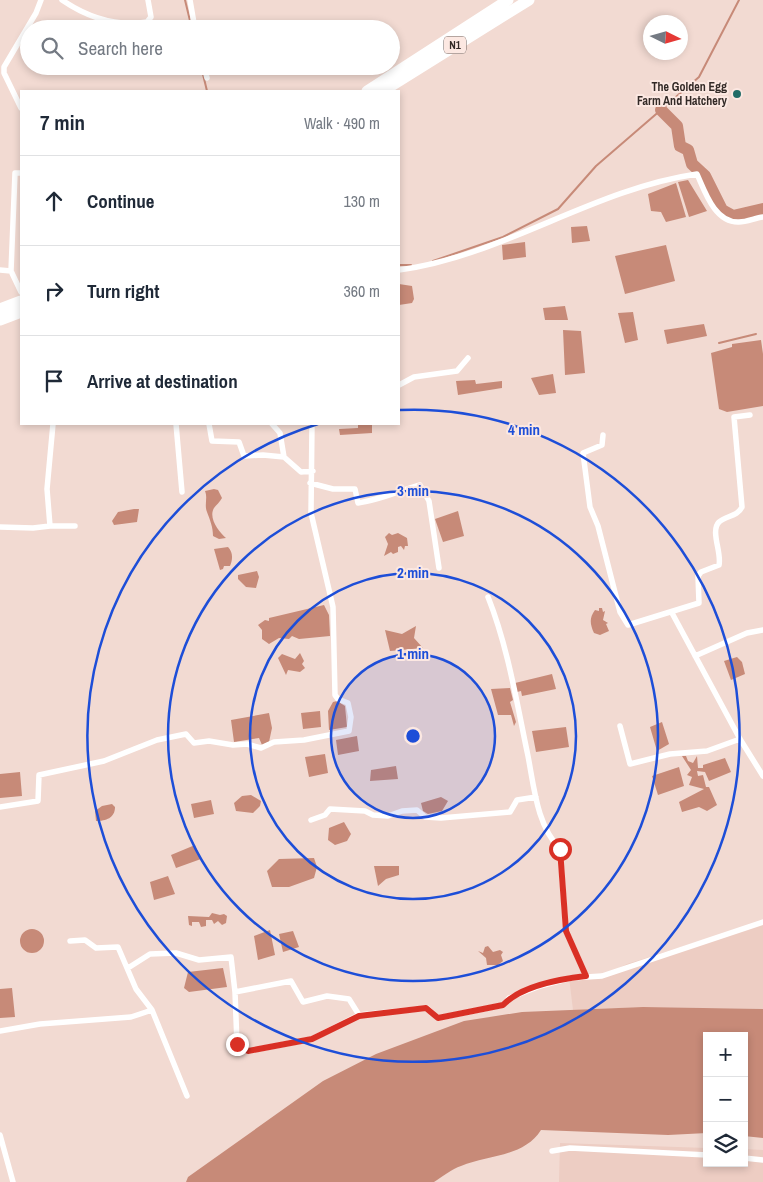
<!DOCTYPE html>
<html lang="en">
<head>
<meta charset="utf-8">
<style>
	body { margin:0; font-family:"Archivo Narrow",sans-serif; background:#f6f6f7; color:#1f2937 }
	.controls { position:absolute; right:15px; bottom:15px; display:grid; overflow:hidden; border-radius:0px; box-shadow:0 2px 8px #0003 }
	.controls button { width:45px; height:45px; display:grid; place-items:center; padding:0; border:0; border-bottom:1px solid #e0e1e3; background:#fff; color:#1f2937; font:25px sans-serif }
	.compass { position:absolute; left:643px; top:15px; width:45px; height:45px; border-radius:50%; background:#fff; box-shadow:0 2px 8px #0003; rotate:95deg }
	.stop { position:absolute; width:15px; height:15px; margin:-11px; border:4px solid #d93025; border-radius:50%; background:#fff }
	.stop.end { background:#d93025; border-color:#fff; box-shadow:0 1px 5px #0008 }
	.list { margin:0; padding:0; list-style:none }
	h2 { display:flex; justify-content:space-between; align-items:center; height:65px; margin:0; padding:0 20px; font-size:21px }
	h2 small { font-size:16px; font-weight:400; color:#747a83 }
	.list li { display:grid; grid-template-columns:32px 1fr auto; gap:15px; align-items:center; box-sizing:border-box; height:90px; padding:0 20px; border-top:1px solid #e0e1e3 }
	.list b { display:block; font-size:19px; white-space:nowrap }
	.list em { font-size:16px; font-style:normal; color:#747a83 }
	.icon { flex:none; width:28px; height:28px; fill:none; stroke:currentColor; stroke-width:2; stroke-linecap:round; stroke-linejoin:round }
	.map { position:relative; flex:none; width:763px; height:1182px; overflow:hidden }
	.search { position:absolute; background:#fff; box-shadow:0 2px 8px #0003; left:20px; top:20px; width:380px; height:55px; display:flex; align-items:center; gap:12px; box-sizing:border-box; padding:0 18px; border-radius:28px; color:#747a83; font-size:19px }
	.panel { position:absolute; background:#fff; box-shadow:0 2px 8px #0003; left:20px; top:90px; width:380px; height:335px; border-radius:0px }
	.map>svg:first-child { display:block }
	.built { fill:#edcdc3 }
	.water { fill:#c78a78 }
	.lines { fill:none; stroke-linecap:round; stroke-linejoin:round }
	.stream { stroke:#c78a78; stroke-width:2 }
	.river { stroke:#c78a78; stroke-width:12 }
	.street { stroke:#fff; stroke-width:5.5 }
	.highway { stroke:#fff; stroke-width:11 }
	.route { stroke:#d93025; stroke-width:6 }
	.ring { fill:none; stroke:#1d4ed8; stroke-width:2.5 }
	.poi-dot { fill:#226c67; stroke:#fce8e2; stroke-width:2 }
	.labels { text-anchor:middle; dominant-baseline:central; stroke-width:4; stroke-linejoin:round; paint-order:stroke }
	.shield { fill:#fce8e2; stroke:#6f635f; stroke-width:1 }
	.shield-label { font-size:11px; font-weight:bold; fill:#332a27 }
	.poi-label { font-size:12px; font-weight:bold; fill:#332a27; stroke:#fce8e2; text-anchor:end }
	.centre { fill:#1d4ed8; stroke:#fce8e2; stroke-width:2.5 }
	.ring-label { font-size:15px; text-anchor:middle; font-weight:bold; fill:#1d4ed8; stroke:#fce8e2; stroke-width:4; stroke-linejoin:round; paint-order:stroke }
</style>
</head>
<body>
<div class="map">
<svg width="763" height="1182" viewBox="0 0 763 1182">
	<rect width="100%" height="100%" fill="#f2dad2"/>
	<path class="built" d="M763,921V1009L643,1007L573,1010L569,977L597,979L627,964Z
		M560,1143L707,1148V1163H744V1149L763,1150V1182H559Z"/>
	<path class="water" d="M688,180L707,211L689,217L678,182Z
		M676,183L686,217L666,222L661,212L651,211L648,194Z
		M587,226L590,241L572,243L571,227Z
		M525,242L526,257L503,260L502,245Z
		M666,245L675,281L625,294L615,256Z
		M399,284L412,286L414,299L412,303L399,305Z
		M565,306L568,320H545L543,308Z
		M633,312L638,340L625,343L618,313Z
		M704,324L707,336L667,344L664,330Z
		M563,330L581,331L585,373L565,375Z
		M761,340L763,354V406L727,412L719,409L711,353L732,347V344Z
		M553,374L556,393L539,395L531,378Z
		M475,380L476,384L502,381V388L458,395L456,381Z
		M358,424H372V433L340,435L339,429L358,428Z
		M214,489L218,490L222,498C220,502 216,505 214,508C208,518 219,532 226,538L219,539L213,536C213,527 210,520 207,512C204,505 208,498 205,491Z
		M134,509H139L137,522L114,525L112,521L118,512Z
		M458,511L464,536L443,542L435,519Z
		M389,533L392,535L398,533L407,538L408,546H405L404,550L401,546L398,547V552L393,554L391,552L384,556L388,544L385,537Z
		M228,547C233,552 233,559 230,566H224L223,569L220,570L214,549Z
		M257,571L259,577L256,588L246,587L238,579V575Z
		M324,605L329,615L330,636L299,639L292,636L289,639L279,638L269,644L262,639V630L258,625L265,620L269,621V618Z
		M599,608H602L603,612L605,611L603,620L608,623L606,624L609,631L600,635L594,633C590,624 589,618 595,610L599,611Z
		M416,626L414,638L423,648L390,651L385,630L402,634Z
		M300,653L304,661L302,664L305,668L300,672L288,670L286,675L278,658L282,654L295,659Z
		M737,657L742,662L745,674L731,680L724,661Z
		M552,674L556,689L522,696L521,691L517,692L515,683Z
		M510,688L513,700L510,702L516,722L514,726L511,715H498L491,689Z
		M337,701L345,706L347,727L329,730L328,711L333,702Z
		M320,711L321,727L303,729L301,713Z
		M269,713L272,728L269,742L262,745L259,738L234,742L231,720Z
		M662,722L669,744L657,751L650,727Z
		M566,727L569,747L536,752L532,731Z
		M357,736L359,751L338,755L336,740Z
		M325,754L328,773L309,777L305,757Z
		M682,756H686L688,761L693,763L697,756L698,768H703V765L725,758L731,772L709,781L705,772L697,771L698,776L703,775L706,787H709L717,805L707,811L699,807L682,812L679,802L704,789L689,785L692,777L687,775L691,770Z
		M396,766L398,779L370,781L371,770Z
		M679,767L684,786L658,795L652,776Z
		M20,772L22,796L0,798V774Z
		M251,795L261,801L260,806L253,813L236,811L234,803L242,796Z
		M441,797L448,801L442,811L428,814L423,811L421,803Z
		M211,800L214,814L194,818L191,804Z
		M112,804L115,807C115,818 106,821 96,821L95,811L102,806Z
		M344,822L351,834L347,841L335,845L328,840L329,828Z
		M195,845L201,859L176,868L171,855Z
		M314,858L317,867L314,878L289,887H272L267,871L279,859Z
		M374,866H399V875L386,879L378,886Z
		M168,876L175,894L154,900L150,882Z
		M212,913L220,915L224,914L227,916L226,923L222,925L218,921L214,924L212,920H206V926L201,927L199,922H192V926L189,925L188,916L209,917Z
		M20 941a12 12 0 1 1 24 0a12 12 0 1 1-24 0Z
		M270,930L275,955L258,960L254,936Z
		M293,931L299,947L283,952L279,934Z
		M488,946L493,952L500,950L503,952L501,955L503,961L498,965H487L486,958L478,951L483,953L485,947Z
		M223,968L227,987L189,992L184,988L188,972Z
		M12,988L15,1017L0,1018V989Z
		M643,1007L763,1009V1138L744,1136V1036H707V1133L668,1135L541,1130C524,1157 488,1155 461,1166C452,1169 442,1177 434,1182H186L188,1177L323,1081L376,1054L464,1021L522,1012Z"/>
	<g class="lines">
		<path class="stream" d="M185,0L192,29
			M201,66L207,91
			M433,261L503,237L558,209L596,166L699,77L739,0
			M399,265H411
			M719,343L756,334"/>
		<path class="river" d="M661,110L677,126L680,146L688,150L692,164L705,176L722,210L733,216L763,209"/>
		<path class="street" d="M62,0C87,17 116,27 147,22L151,17L148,0
			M190,0L195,29
			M204,66L207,78
			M21,108L4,73V67L36,13L41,0
			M0,270L11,271L15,173H21
			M399,270C503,256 593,189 697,174C705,192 715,223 739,222C747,222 755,218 763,217
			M11,271L21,292
			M399,385L414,377L457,371L468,358
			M53,424L47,489L50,526H75
			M176,424L182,492
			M209,424L212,441L239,442L244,456L263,455L284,457
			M272,424L280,433L284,457L301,472L313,471
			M603,435L602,445L583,453L590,507L598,526L620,612L628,625L699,603L698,576L701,572L719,565C722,553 710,531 719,522C727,515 737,517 742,507L734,417L750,415
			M310,483L333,489H355L358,503C379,500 399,491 420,485L429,501L439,568
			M0,527L33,528L50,526
			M488,597C508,647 517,704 528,756C534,787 537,826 560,849L566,931L586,976
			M672,613L740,739L763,776
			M695,656L747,633L763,630
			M620,726L630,764L670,754L707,751L740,739
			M0,807L38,801L39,775L104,761L157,740L186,734L194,743L209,741L233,745L247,744L261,748L274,742L304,740L349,731L351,717L348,703L338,699L335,695L333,607L311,513L312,424
			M311,820L325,815L330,809L365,811L373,815L388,816L402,811L417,810L425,817L441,818L510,812L517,800L536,797
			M128,968L150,954L176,953L199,960L231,957L235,992
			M152,1010L187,1096
			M359,1015L349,999L327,996L303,1002L291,981L235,992L237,1044L248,1051L312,1039L359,1015L427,1008L438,1018L503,1005L509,998L540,986L571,978L602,976L763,922
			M0,1031L40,1024L131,1017L152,1010L136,989L118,947L96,948L85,940L70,941
			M0,1135L13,1182
			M552,1151L570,1148L707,1155
			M744,1158L763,1160"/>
		<path class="highway" d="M367,91L508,0
			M383,91L529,0
			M0,309L21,301
			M0,320L21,312"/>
	</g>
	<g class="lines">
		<path class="route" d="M237,1044L248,1051L312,1039L359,1016L426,1008L438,1018L503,1005C521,986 560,979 586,976L566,931L560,849"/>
	</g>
	<circle cx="413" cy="736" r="82" fill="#1d4ed8" fill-opacity=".12"/>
	<g class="ring">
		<circle cx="413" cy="736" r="82"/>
		<circle cx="413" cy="736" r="163"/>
		<circle cx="413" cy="736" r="245"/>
		<path d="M399 410A326 326 0 1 1 318 424"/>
	</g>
	<circle class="poi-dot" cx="737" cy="94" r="5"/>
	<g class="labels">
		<rect class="shield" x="444" y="36.5" width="22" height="17" rx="4"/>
		<g class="shield-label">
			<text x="455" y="45">N1</text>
		</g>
		<g class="poi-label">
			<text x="727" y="87">The Golden Egg<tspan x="727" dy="14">Farm And Hatchery</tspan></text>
		</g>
	</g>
	<circle cx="413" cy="736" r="8" class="centre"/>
	<g class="ring-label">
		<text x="524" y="435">4 min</text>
		<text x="413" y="496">3 min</text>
		<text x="413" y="578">2 min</text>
		<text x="413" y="659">1 min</text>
	</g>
</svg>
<div class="controls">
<button>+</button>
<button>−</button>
<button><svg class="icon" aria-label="layers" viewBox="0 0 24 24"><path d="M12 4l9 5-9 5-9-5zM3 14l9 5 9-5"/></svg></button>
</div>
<svg class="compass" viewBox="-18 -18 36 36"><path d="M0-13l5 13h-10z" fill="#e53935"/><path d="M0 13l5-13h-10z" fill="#747a83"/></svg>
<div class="stop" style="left:560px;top:849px"></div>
<div class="stop end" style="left:237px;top:1044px"></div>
<div class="search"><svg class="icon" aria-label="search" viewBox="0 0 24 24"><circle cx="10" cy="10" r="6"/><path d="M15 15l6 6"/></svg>Search here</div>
<section class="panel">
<h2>7 min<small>Walk · 490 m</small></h2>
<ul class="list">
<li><svg class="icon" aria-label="ahead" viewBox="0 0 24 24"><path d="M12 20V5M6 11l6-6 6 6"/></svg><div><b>Continue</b></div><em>130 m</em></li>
<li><svg class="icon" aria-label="right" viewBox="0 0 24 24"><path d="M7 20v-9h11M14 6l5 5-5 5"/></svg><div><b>Turn right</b></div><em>360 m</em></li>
<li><svg class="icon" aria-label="arrive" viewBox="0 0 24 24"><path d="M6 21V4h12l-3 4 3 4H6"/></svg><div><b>Arrive at destination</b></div></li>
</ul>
</section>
</div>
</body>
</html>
